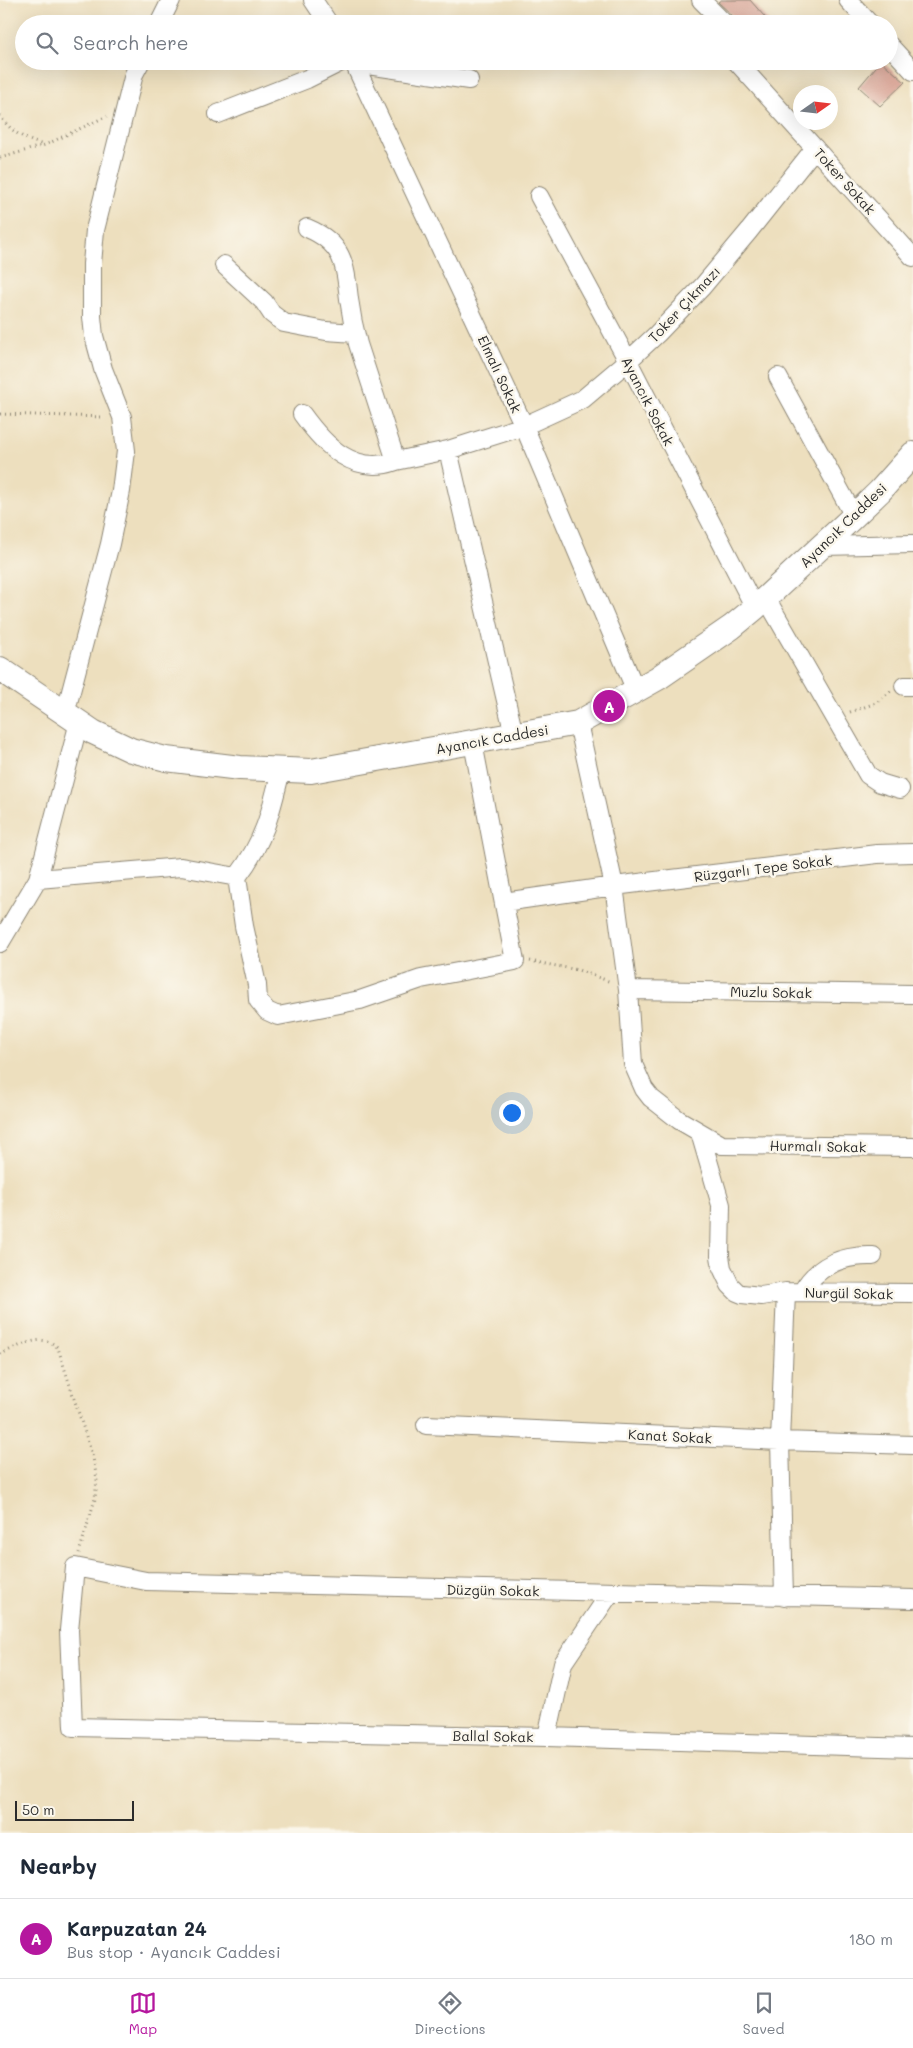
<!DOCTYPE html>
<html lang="en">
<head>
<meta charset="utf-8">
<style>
	body { margin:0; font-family:Mali,sans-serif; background:#f6f6f7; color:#1f2937 }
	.compass { position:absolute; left:793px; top:85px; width:45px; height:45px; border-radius:50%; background:#fff; box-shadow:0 5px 20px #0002; rotate:76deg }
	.scale { position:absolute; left:15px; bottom:12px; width:119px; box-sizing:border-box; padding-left:5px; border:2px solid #2b2b2b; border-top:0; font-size:14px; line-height:18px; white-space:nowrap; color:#2b2b2b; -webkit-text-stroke:4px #fbf7ec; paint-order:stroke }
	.you { position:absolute; left:511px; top:1112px; width:18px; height:18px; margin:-12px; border:4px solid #fff; border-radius:50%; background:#1a73e8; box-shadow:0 0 0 8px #1a73e833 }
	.badge { display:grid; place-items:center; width:32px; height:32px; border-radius:50%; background:#b5179e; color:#fff; font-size:16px; font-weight:700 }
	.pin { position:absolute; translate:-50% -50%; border:2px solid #fff; box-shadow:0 1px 5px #0006 }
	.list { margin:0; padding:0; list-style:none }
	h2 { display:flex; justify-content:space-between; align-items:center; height:65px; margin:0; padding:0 20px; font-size:21px }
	h2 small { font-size:16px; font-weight:400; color:#747a83 }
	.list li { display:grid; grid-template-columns:32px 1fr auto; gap:15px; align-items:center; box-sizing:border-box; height:80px; padding:0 20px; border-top:1px solid #e0e1e3 }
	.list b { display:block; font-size:19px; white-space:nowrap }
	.list p { margin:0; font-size:16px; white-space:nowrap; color:#747a83 }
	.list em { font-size:16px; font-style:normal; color:#747a83 }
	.icon { flex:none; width:28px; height:28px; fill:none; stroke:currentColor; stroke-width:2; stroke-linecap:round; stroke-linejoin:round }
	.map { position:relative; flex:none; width:913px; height:1833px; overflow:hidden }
	.search { position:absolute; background:#fff; box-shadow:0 5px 20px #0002; left:15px; right:15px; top:15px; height:55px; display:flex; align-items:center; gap:12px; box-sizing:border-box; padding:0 18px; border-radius:28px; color:#747a83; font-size:19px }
	.sheet { height:145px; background:#fff }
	nav { display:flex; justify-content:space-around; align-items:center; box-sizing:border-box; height:70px; border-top:1px solid #e0e1e3; background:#fff; font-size:14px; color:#747a83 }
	nav a { display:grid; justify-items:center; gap:2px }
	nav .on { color:#b5179e }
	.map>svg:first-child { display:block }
	.building { fill:#d8a394 }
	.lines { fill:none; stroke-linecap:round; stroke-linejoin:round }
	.street-casing { stroke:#8c8574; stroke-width:20 }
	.secondary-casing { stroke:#8c8574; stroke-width:26 }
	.path { stroke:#8c8574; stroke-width:3; stroke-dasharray:1 4; stroke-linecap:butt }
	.street { stroke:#fff; stroke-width:18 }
	.secondary { stroke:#fff; stroke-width:24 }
	.labels { text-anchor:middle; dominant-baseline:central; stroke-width:5; stroke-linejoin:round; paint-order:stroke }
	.street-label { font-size:14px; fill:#2b2b2b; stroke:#fbf7ec }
</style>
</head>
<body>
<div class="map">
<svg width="913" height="1833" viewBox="0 0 913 1833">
	<rect width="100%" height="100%" fill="#fbf7ec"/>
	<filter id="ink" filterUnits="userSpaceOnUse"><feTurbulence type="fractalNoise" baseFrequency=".02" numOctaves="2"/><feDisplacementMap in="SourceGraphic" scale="10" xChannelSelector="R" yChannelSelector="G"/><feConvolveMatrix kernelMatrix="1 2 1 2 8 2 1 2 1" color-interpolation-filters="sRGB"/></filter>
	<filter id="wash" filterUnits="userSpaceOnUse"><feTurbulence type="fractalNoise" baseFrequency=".0096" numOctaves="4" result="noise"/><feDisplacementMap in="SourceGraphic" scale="20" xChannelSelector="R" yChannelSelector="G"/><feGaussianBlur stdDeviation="1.12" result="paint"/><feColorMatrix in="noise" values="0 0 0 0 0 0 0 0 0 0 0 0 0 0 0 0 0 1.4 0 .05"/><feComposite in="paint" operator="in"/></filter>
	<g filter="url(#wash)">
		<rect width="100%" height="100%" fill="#eddfbe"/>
		<g id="blocks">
			<path class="building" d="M721,0H750L771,24H735L733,16L718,2Z
				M881,61L905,82L880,106L859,87Z"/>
		</g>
	</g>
	<g filter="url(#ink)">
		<use href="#blocks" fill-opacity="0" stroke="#8c8574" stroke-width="1"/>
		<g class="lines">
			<g class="street-casing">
				<path id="street" d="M313,0L329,24
					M701,0L725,24
					M848,0L870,24
					M159,24L171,0
					M889,45L913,71
					M353,61L524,426L636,691
					M736,61L913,257
					M354,63L469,80
					M218,114L307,79L343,61
					M539,196L628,361L755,608
					M307,228C343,243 345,263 349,299C351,314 354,329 358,344L396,461L448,450L524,426L583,399L628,361L657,334L702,287L749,231L815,148
					M224,265L264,302L272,314L284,323L326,331L355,333
					M778,377L854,516
					M302,414C325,446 354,476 396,461
					M448,450L514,735
					M822,546L913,544
					M766,598L868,775L880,783L900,789
					M904,686H913
					M65,714L110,544L121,491L126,451L122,417L103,369L94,336L92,317V264L95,230L134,74L141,61
					M578,723L614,886L628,990L633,1064L644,1089L651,1098L679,1120L722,1145L913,1147
					M237,877C264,842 271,812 281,770
					M38,879L181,867L237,877L244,926L257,985L258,1000L267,1011L278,1016L360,1000L421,979L515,961L473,743
					M504,902L614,886L877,854L913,853
					M0,943L38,879L79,722
					M628,990L913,994
					M700,1133L721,1205L720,1256L722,1268L730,1285L737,1292L742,1294L761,1296L786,1292L913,1293
					M802,1292C817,1265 843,1255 873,1256
					M426,1425L780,1441L913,1445
					M784,1597L780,1441L786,1292
					M913,1599L146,1581L75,1567L69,1630L73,1727L547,1737L913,1748
					M547,1737L563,1663L611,1592"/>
			</g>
			<g class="secondary-casing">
				<path id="secondary" d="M0,669L93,732L131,750L166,759L240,768L311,771L578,723L658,678L732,627L755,608L854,516L880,491L913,454"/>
			</g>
			<path class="path" d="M0,115C10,132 26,140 44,145
				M0,158L45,145L107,116
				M0,414L104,417
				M850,712L876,703L891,691
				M530,961L578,970L611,982
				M0,1354C19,1347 42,1331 58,1348L93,1458L97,1479L95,1499L79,1553"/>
			<use href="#street" class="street"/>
			<use href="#secondary" class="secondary"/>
		</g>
	</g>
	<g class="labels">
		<g class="street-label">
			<text transform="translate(845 181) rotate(48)">Toker Sokak</text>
			<text transform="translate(684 304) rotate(-47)">Toker Çıkmazı</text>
			<text transform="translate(500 374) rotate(65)">Elmalı Sokak</text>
			<text transform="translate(648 401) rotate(63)">Ayancık Sokak</text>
			<text transform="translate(843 525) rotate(-44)">Ayancık Caddesi</text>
			<text transform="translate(492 739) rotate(-10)">Ayancık Caddesi</text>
			<text transform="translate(763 868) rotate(-7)">Rüzgarlı Tepe Sokak</text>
			<text transform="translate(771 992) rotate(1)">Muzlu Sokak</text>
			<text transform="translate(818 1146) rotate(1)">Hurmalı Sokak</text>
			<text transform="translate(849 1293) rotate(1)">Nurgül Sokak</text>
			<text transform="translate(670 1436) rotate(3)">Kanat Sokak</text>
			<text transform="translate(493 1590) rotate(1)">Düzgün Sokak</text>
			<text transform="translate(493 1736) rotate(1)">Ballal Sokak</text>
		</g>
	</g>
</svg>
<svg class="compass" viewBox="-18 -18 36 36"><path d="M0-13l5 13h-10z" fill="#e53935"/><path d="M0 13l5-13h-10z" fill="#747a83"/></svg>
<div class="scale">50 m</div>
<div class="you"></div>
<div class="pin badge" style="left:609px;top:706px">A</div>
<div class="search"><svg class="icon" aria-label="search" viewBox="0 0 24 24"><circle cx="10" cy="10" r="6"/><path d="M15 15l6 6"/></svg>Search here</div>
</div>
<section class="sheet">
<h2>Nearby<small></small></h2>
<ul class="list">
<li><span class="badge">A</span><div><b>Karpuzatan 24</b><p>Bus stop · Ayancık Caddesi</p></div><em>180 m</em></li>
</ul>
</section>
<nav>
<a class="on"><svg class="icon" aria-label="map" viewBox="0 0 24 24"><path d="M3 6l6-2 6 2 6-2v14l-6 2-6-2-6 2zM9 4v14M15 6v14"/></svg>Map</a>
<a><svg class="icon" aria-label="directions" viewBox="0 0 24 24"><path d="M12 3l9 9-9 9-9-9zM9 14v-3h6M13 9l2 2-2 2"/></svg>Directions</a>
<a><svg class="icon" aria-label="saved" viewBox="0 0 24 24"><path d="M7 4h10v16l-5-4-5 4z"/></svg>Saved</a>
</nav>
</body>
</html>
